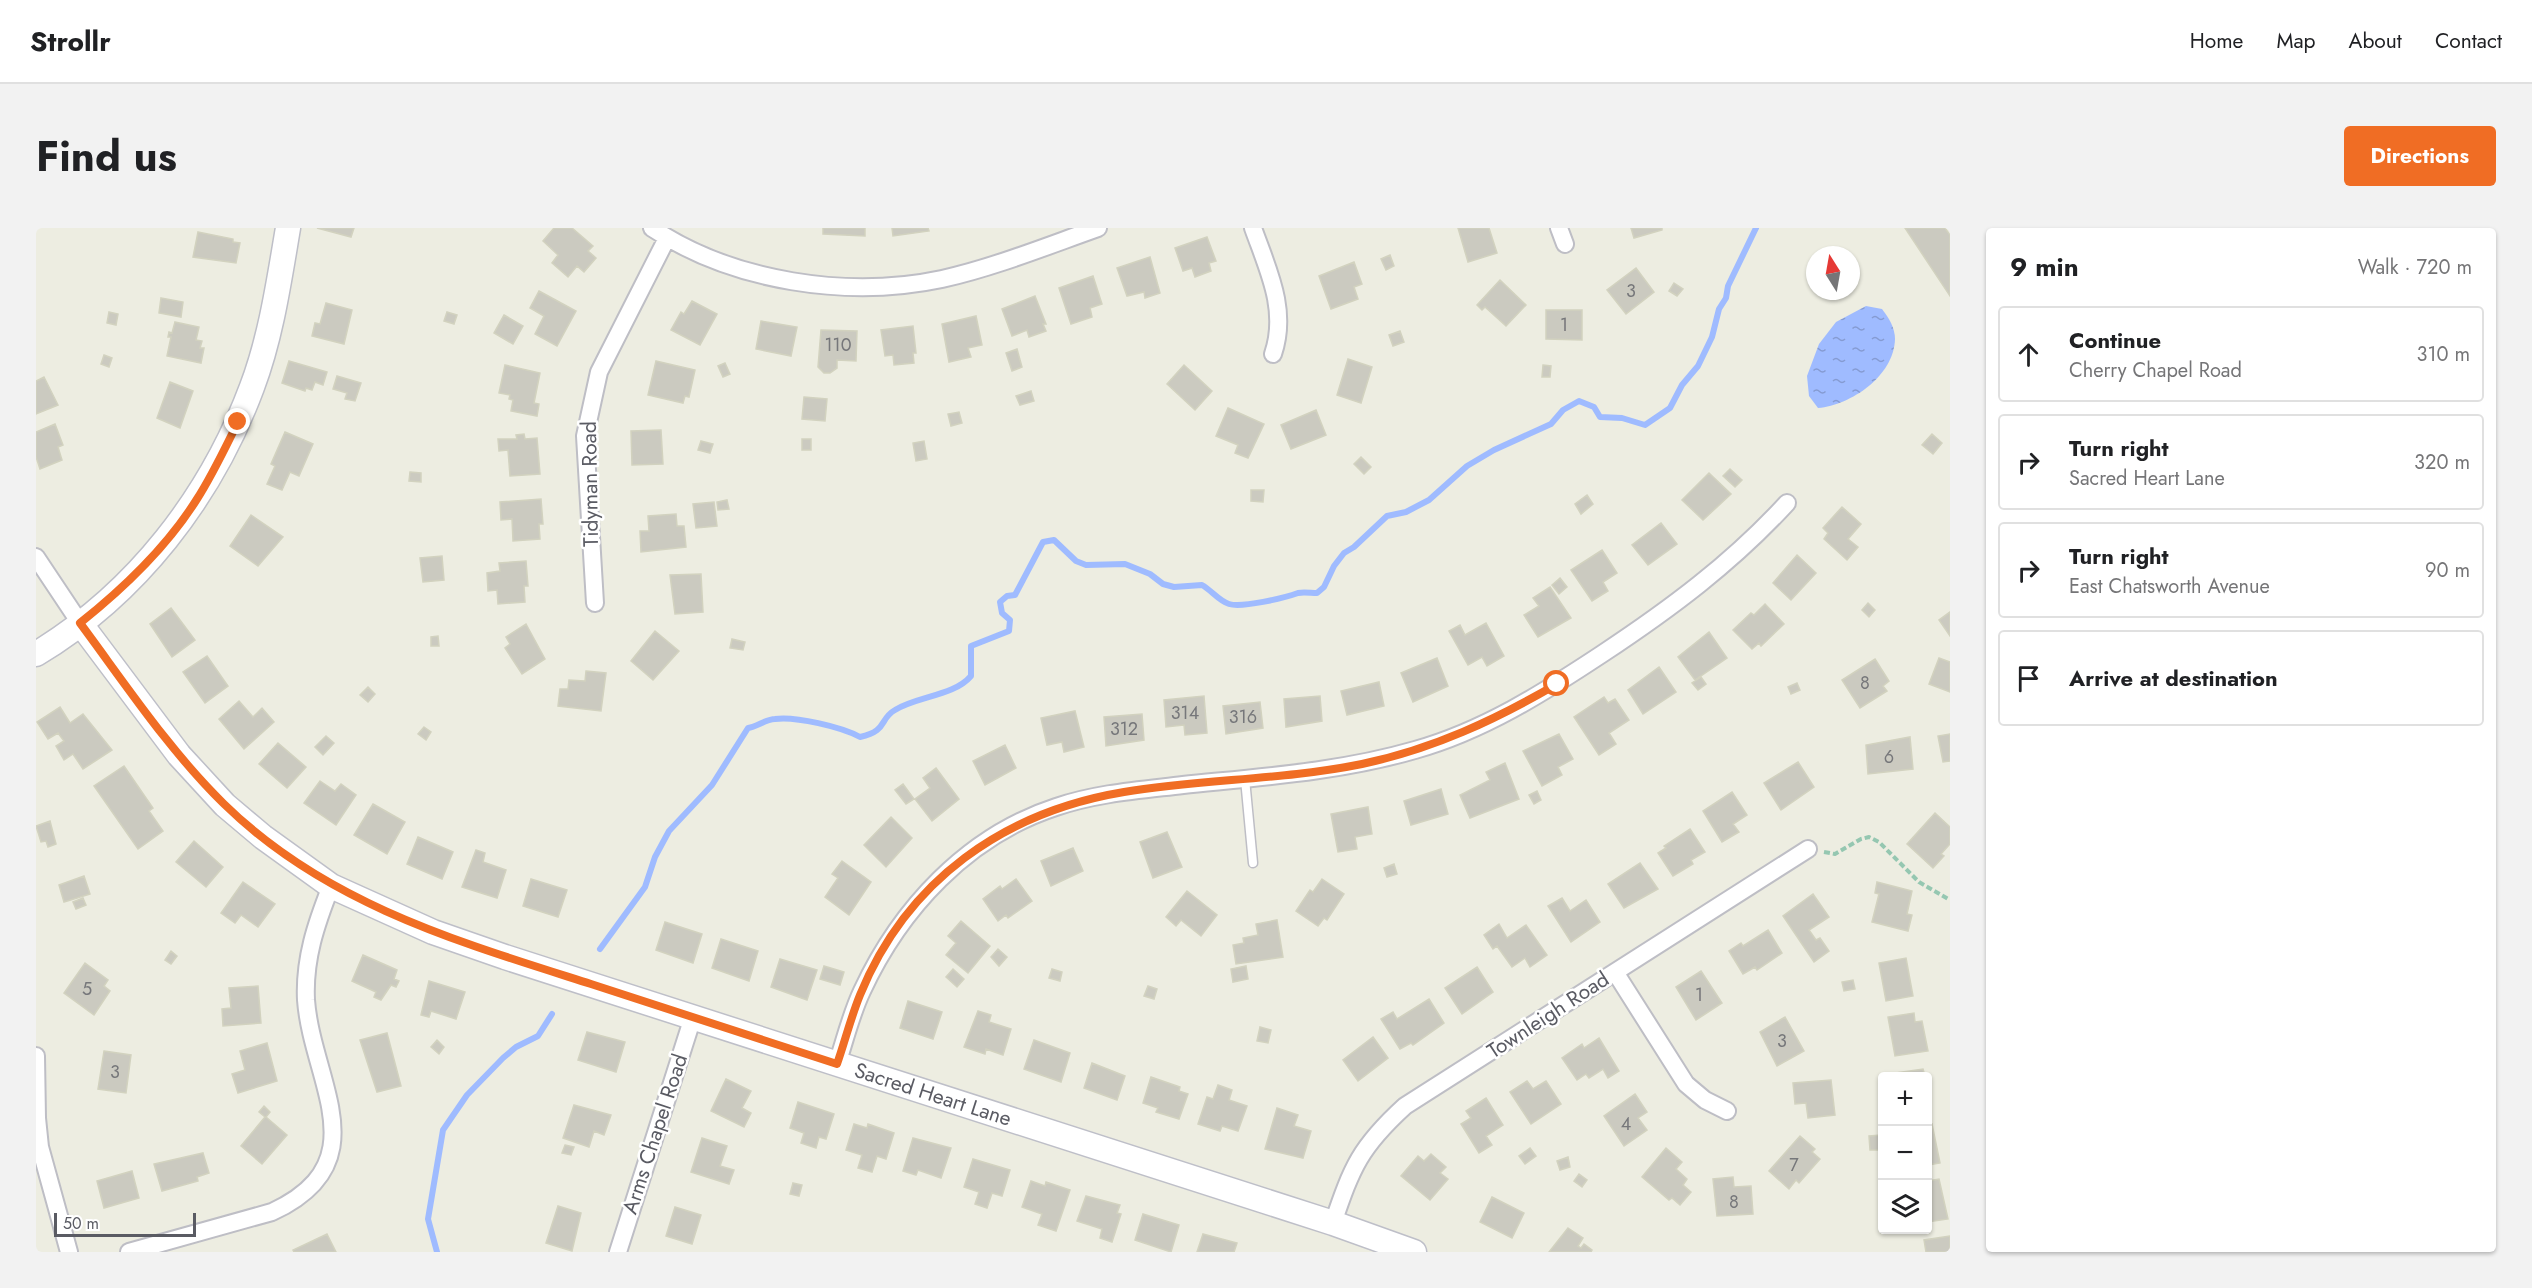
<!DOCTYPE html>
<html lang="en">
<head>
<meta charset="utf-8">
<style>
	body { margin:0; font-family:Jost,sans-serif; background:#f2f2f2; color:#202124 }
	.controls { position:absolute; right:18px; bottom:18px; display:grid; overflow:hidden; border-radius:6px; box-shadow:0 2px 4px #0004 }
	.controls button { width:54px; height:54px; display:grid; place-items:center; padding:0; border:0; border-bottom:2px solid #e0e0e0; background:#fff; color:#202124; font:30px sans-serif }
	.compass { position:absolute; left:1770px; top:18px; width:54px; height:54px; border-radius:50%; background:#fff; box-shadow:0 2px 4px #0004; rotate:349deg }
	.scale { position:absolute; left:18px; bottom:15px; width:142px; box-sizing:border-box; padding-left:6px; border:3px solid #5a5b63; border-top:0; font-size:16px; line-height:21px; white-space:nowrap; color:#5a5b63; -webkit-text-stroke:4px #fff; paint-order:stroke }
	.stop { position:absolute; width:18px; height:18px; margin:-14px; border:4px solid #f06d24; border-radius:50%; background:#fff }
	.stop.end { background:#f06d24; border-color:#fff; box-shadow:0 2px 6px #0008 }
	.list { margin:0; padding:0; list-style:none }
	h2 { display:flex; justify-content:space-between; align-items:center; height:78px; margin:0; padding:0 24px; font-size:26px }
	h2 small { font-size:20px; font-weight:400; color:#757577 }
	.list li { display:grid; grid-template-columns:39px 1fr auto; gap:18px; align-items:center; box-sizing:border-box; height:96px; margin:0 12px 12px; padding:0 12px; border:2px solid #e0e0e0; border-radius:6px }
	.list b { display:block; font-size:22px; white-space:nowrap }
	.list p { margin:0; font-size:20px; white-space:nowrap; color:#757577 }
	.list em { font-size:20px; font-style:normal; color:#757577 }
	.icon { flex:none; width:33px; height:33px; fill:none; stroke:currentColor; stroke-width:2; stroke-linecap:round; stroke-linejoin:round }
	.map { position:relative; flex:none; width:1914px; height:1024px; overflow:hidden; border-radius:6px }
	header { display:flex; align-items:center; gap:36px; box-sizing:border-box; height:84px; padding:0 30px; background:#fff; border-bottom:2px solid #e0e0e0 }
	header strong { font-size:28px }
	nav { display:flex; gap:33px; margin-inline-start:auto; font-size:21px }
	.intro { display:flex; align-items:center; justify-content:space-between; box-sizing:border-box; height:144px; padding:0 36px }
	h1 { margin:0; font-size:42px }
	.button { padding:15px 27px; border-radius:6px; background:#f06d24; color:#fff; font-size:21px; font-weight:700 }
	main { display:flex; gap:36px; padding:0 36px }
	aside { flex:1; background:#fff; border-radius:6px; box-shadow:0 2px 4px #0004 }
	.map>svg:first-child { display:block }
	.water { fill:url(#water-ripples) }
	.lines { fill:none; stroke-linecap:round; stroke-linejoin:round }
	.stream { stroke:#9fbbff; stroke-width:6 }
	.building { fill:#cbcac0; stroke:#d2d2bf; stroke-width:1.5 }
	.lane-casing { stroke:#bebec5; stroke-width:11 }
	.street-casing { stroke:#bebec5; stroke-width:20 }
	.secondary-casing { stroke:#bebfc8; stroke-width:27 }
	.path { stroke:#95c7b1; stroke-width:4; stroke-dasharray:6 3; stroke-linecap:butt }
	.lane { stroke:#fff; stroke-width:8 }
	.street { stroke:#fff; stroke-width:16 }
	.secondary { stroke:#fff; stroke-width:24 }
	.route { stroke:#f06d24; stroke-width:8 }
	.labels { text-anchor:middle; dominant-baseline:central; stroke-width:5; stroke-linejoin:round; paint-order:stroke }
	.number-label { font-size:18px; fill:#76777a }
	.street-label { font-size:21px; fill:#5a5b63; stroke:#fff }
</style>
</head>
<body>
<header>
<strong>Strollr</strong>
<nav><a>Home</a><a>Map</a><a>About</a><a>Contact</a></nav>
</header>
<div class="intro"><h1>Find us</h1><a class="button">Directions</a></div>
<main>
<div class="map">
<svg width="1914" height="1024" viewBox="0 0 1914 1024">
	<defs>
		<pattern id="water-ripples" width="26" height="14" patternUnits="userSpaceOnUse" patternTransform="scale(1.5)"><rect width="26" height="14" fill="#9fbbff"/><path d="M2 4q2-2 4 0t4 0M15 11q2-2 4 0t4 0" fill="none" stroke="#859bd2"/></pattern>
	</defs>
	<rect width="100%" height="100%" fill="#edede1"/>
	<path class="water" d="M1830,78L1846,81C1853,90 1859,100 1859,111C1858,148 1815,177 1782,180L1773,168L1771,148L1783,116L1800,94Z"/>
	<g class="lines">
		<path class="stream" d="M564,721L609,659L619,629L633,603L676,557L712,500C721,499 730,491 739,491C759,488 806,499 824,509C852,503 843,491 859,482C882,468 918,468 935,448V418L973,403L974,392L966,385L964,374L971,368L979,367L1007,314L1018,312L1040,333L1050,337L1089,336L1114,346L1127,356L1138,359L1166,357C1175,362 1183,373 1193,376C1206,380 1248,370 1262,365C1267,364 1275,365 1281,365L1288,359L1298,338L1308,325L1318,319L1351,288L1370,284L1393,272L1431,238L1458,222L1515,196L1527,182L1543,173L1558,179L1564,189L1586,190L1609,197L1634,180L1646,157L1662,138L1676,109L1683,81L1690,70L1692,58L1720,0
			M401,1024L392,991L407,902L431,867L467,830L480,819L502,808L516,786"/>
	</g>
	<path class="building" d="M281,0H318L315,9Z
		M518,0H536L557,18L552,23L560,30L548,44L541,38L532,49L516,35L522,27L507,13Z
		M787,0H829V8L787,6Z
		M856,0H892L893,3L857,8Z
		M1422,0H1453L1461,25L1432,34Z
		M1595,0H1626V2L1598,10Z
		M1869,0H1909L1914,7V68Z
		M162,4L197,11V14L204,15L200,35L157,29Z
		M1171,9L1180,33L1173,35L1175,43L1159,49L1156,40L1147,43L1139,20Z
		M1354,27L1358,38L1350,42L1345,31Z
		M1114,29L1124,65L1109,70L1108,64L1091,68L1081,40Z
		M1318,34L1326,56L1318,59L1322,71L1295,81L1283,48Z
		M1600,40L1618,64L1590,86L1571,62Z
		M1057,48L1066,76L1054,80L1056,89L1035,96L1023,60Z
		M1464,52L1490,77L1470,98L1449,79L1446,82L1441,77Z
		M1638,55L1647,61L1641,68L1633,63Z
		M503,63L540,83L521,118L499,106L508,88L494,80Z
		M999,68L1010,96H1007L1010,103L993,109L991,102L976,108L966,81Z
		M125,70L147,74L145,89L123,85Z
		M656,73L681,86L664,117L635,102L645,84L648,86Z
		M290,75L316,82L308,116L276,108L279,95L284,96Z
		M1510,82H1546V112L1510,111Z
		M73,84L82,86L80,97L71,95Z
		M411,84L421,87L418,96L408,93Z
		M468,87L487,98L477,116L458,105Z
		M940,88L946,117L932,120L935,129L913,134L906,96Z
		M725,93L761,99L755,128L720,121Z
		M139,94L163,99L160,112L166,113L164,120H168L165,135L131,128L135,109H132L133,104L136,105Z
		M877,98L880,125H877L878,135L858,137L857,127L849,128L845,102Z
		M785,102L821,103L820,133L801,132V140L794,145H788L782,139Z
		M1364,103L1368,114L1357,118L1353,107Z
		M981,121L986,139L976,143L970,125Z
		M68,127L76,130L73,139L65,136Z
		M1312,131L1336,139L1325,175L1301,167Z
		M253,133L291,144L287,157L279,154L276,162L270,160L269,163L246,155Z
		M620,133L659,142L653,169L649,168L647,175L612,167Z
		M689,135L694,146L687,149L682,138Z
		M469,137L504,145L498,175L503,176L501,188L475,183L477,172L473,171L474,167L463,165Z
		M1148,137L1176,163L1159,182L1131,156Z
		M1507,137L1515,138L1514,149H1506Z
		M301,148L325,155L319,173L309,171L311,165L297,161Z
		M8,149L22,177L0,186V153Z
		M134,154L157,163L144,200L121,190Z
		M995,163L998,173L984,177L980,168Z
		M768,169L791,171L789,193L766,191Z
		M1192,180L1228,196L1212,230L1199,225L1202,217L1180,208Z
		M1280,182L1290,207L1255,221L1245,197Z
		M923,184L926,195L915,198L912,186Z
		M19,196L27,217L22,219L26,232L4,241L0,229V204Z
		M625,202L627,236L596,237L595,203Z
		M249,204L277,216L263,248L254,244L246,262L231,256L239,238L235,236Z
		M488,206L489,211L501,210L504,246L474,248L472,222L463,223L462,211H481L480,207Z
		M1896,206L1906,215L1897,226L1886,217Z
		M766,211H775V222H766Z
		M665,213L677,216L674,225L662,222Z
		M888,213L891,231L880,233L877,215Z
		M1325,229L1335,239L1328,246L1318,236Z
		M1694,241L1706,252L1699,259L1687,248Z
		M374,244L385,245V254L373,253Z
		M1673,245L1695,266L1667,292L1646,272Z
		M1215,262H1228L1227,274L1215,273Z
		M1551,267L1557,276L1545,286L1539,276Z
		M505,271L507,296H503L504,311L477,313L476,291L465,292L464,274Z
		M691,272L693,281L682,282L681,274Z
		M678,274L681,298L660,300L657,276Z
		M1806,279L1825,296L1812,311L1822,319L1811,332L1788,311L1792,305L1787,300Z
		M640,286L641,298H648L650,319L605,324L604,303H613L612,288Z
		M215,287L247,309L222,338L194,318Z
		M1625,295L1641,316L1612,337L1596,317Z
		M1566,322L1581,345L1567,354L1572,363L1556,373L1535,342Z
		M1761,327L1780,345L1755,372L1737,355Z
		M406,328L408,352L387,354L384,330Z
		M490,333L492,358H488L489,374L462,376L461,362L452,363L451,345L464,343L463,335Z
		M665,346L667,384L639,386L634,347Z
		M1524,350L1531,359L1523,366L1516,357Z
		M1514,359L1535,390L1502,409L1488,387L1503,378L1497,370Z
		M1832,375L1839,382L1833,389L1826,382Z
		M1729,376L1748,396L1725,418L1723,415L1716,421L1697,402L1715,385L1718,387Z
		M135,380L159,412L136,429L114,396Z
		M1914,384V408L1903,392Z
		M1450,395L1468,428L1451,438L1446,429L1432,437L1413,403L1424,397L1429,407Z
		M490,396L509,431L486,446L469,420L474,416L470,409Z
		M619,403L643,423L617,452L595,433Z
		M1673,404L1691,430L1659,452L1642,429Z
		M402,408L403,418H395V409Z
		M696,411L709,414L707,422L694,420Z
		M171,428L192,458L169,475L147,444Z
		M1401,430L1412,458L1377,474L1365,445Z
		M1903,430L1914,434V464L1893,456Z
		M1839,431L1853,453L1847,458L1851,463L1824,480L1806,452Z
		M1623,439L1640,464L1607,486L1592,462Z
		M550,443L570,445L565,483L522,478L524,461H532L533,452L549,453Z
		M1665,449L1670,456L1662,462L1656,455Z
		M1343,454L1348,478L1311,487L1305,463Z
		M1761,455L1764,462L1755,466L1752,459Z
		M332,459L339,466L332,474L324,467Z
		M1168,468L1171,505L1149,507L1148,497L1130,499L1128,472Z
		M1284,468L1286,493L1250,499L1248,471Z
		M1568,469L1572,475L1579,471L1593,492L1573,505L1580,516L1563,527L1538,489Z
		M203,473L217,489L226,480L238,494L208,521L183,491Z
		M1224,474L1227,500L1190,506L1187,478Z
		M24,479L34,495L47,486L76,522L47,541L37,526L28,532L20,518L28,513L22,505L12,511L1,494Z
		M1039,483L1048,519L1028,524L1026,514L1011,517L1005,490Z
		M1106,486L1108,512L1070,518L1068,489Z
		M388,499L395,504L390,512L382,506Z
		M1523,506L1537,531L1522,539L1526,547L1506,558L1487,523Z
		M1914,506V533L1907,534L1902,508Z
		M290,508L298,515L287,527L279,519Z
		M1874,509L1877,541L1832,546L1830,517Z
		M242,515L270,539L251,560L223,536Z
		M969,517L980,540L949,557L937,533Z
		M1762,534L1778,559L1745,582L1728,555Z
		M1469,535L1483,571L1434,590L1424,567L1454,552L1450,544Z
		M88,538L117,580L113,583L127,603L102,621L58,558Z
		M900,540L923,571L896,593L879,571L894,560L887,550Z
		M284,553L299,563L305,556L320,567L300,597L268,575Z
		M867,556L878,571L870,576L859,562Z
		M1405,561L1412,586L1375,597L1368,573Z
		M1501,563L1505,572L1498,576L1493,567Z
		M1696,564L1711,587L1697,596L1703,604L1686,614L1667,583Z
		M337,576L369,594L351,626L318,607Z
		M1332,579L1336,606L1319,609L1321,621L1302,624L1295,586Z
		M1899,585L1914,599V616L1905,626L1908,628L1897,640L1871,616Z
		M855,589L876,610L850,639L828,617Z
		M14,593L20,616L12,619L10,613L5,614L0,598Z
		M1654,601L1669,624L1655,632L1657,636L1637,648L1622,625L1630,620L1628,618Z
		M1131,604L1146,639L1117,650L1104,614Z
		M382,609L417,624L406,651L371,636Z
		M158,613L187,639L170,659L140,634Z
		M1037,620L1047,643L1015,658L1005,633Z
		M440,622L449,625L447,634L470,642L461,670L426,659Z
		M806,633L835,654L813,687L789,669L802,650L796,646Z
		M1604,635L1622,661L1588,680L1572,656Z
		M1358,636L1361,646L1351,649L1348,640Z
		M48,648L54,666L28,674L23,657Z
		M495,651L531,662L522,689L487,678Z
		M980,651L996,673L972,690L970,687L962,693L947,671L964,658L966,661Z
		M1286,651L1308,666L1291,692L1288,690L1282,698L1260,683L1274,662L1277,664Z
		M207,654L239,676L222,699L205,687L199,695L185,685Z
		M1841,654L1876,663L1871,686L1876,687L1872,703L1836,694L1843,666L1839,665Z
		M1151,663L1181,687L1165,708L1145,692L1140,698L1130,689Z
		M1777,666L1793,689L1773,702L1780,712L1784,710L1793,723L1778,734L1747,688Z
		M47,670L50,677L40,681L37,674Z
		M1526,670L1534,683L1550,672L1564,694L1535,714L1512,678Z
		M1241,692L1247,729L1200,736L1197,717L1208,715L1207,710L1222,707L1220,696Z
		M925,693L954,718L932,745L910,727L920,715L912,708Z
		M629,694L666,706L657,735L620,722Z
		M1463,696L1471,710L1490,697L1511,727L1494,739L1489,730L1476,739L1461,718L1457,721L1448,707Z
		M1732,702L1746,725L1721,742L1719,739L1707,746L1693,723L1705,715L1707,718Z
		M685,711L722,723L713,753L676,740Z
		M962,721L971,729L963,738L955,729Z
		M135,723L141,728L135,736L129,732Z
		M327,727L361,742L358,751L363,753L360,759L355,757L345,772L338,769L340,764L316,753Z
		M1870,730L1877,768L1850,773L1843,735Z
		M744,731L781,742L771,772L735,759Z
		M49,735L72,752L68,758L74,763L58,787L28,765Z
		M788,738L808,744L804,757L784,751Z
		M1210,738L1212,751L1197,754L1195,741Z
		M1441,739L1457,764L1426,786L1409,760Z
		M917,741L928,751L921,759L910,749Z
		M1016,741L1026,744L1024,753L1013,750Z
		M1665,743L1686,775L1660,792L1640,759Z
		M1817,752L1819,761L1808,763L1806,754Z
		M393,753L429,764L420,791L395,783L393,789L385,787Z
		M222,758L225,795L187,798L186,781L195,780L193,760Z
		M1112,758L1121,761L1118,771L1108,768Z
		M1393,771L1408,795L1377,817L1375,815L1364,821L1345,791L1357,784L1361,791Z
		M872,773L906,784L897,811L864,800Z
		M942,783L955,787L953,794L975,801L967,827L950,821L949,826L928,819Z
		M1878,785L1879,794L1886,793L1892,823L1859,828L1852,789Z
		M1749,789L1768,823L1741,838L1724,804Z
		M1224,799L1235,802L1232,815L1221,813Z
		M551,804L589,814L580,844L542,832Z
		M351,805L365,858L341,864L324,812Z
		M1337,809L1352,830L1322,853L1307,832Z
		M1563,810L1583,843L1572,850L1567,841L1553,850L1550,846L1541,852L1526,830L1546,816L1548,820Z
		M401,812L408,819L403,826L395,819Z
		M998,812L1034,825L1025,854L988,841Z
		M231,815L241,853L202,865L196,846L209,842L204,823Z
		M68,823L95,827L90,865L62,861Z
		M1056,835L1089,848L1081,872L1048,860Z
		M1887,841L1889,848H1860V845Z
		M1115,849L1144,859L1143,863L1152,866L1143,891L1120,884L1122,880L1107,875Z
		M690,851L715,863L706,880L715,885L708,899L675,883Z
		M1795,852L1799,887L1772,890L1770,875L1759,876L1757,855Z
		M1491,853L1497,861L1510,853L1525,876L1495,896L1474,864Z
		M1182,857L1196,862L1193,872L1211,878L1202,903L1186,898L1184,903L1162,896L1171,869L1177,871Z
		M1599,866L1611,884L1602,890L1611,902L1588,918L1568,888Z
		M1450,870L1467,897L1450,908L1456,917L1443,925L1425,896L1435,890L1430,883Z
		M762,874L798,886L790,911L783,909L780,920L765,915L768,905L754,900Z
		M538,877L575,887L568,907L558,903L553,919L527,910Z
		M228,878L234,884L230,889L251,907L226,936L205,918L229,889L223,884Z
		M1241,880L1262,887L1258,898L1275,903L1267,930L1229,921Z
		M818,896L831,900L832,896L858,905L850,931L841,928L836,944L822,940L826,927L810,922Z
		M1896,896L1904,935L1892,937V897Z
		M1845,907V922H1834L1833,908Z
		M1764,908L1779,921L1776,924L1784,931L1763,955L1760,952L1753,961L1733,943Z
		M666,910L691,918L684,938L698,942L693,956L655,944Z
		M877,910L915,920L905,950L882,942L880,947L867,943Z
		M529,917L538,919L535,927L526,925Z
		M1494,920L1500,928L1489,936L1483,928Z
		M1630,920L1646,934L1640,941L1651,951L1647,957L1655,964L1644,977L1636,970L1633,972L1606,949Z
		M167,925L173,945L161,949L162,953L126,963L118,936Z
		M1395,926L1410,939L1404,945L1412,951L1394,972L1365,948L1382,928L1388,933Z
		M1532,929L1534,939L1524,942L1521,933Z
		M937,931L974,942L966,968L956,965L951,980L939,976L943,964L928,959Z
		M96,943L103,970L68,980L61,953Z
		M1543,946L1551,952L1546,959L1538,953Z
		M1697,949L1698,959L1715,958L1717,986L1681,988L1677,951Z
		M1903,951L1912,991L1892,994V953Z
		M995,953L1009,958L1010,954L1034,962L1020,1003L1002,997L1006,986L986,979Z
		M757,955L766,957L763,968L754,966Z
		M1050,968L1084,977L1081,985L1085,986L1076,1014L1064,1010L1066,1001L1041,993Z
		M1456,969L1488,985L1476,1010L1444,994Z
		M522,978L545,985L536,1023L510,1015Z
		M639,979L665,987L656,1016L630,1008Z
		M1107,986L1143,997L1135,1024L1099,1012Z
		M1532,1000L1547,1010L1542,1018L1545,1020L1548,1016L1556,1022L1555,1024H1513Z
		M291,1006L300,1024H258L257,1022Z
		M1167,1006L1201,1015L1198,1024H1161Z
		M1914,1008V1024H1890L1888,1012Z"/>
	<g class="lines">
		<g class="lane-casing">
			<path id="lane" d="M1209,551L1217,635"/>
		</g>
		<g class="street-casing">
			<path id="street" d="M616,0C697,54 812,71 906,51C959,39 1011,18 1062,0
				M1217,0C1232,42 1252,82 1237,126
				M1523,0L1529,16
				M0,329L44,395
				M559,375L549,208L563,144L631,10
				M1579,744L1650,856L1669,872L1691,883
				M0,828L1,890L4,919L33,1024
				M801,836C809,812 815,786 826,763C864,681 931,608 1020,579C1061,565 1105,562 1147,557C1225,549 1303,544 1379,522C1447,503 1507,465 1566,426C1634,381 1696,335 1751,275
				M1297,995C1316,939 1324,919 1369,878L1772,621
				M93,1024L236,984C344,934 276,854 270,772C268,731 280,696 295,658
				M582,1024L657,789"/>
		</g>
		<g class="secondary-casing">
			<g id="secondary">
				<path id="s1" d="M44,395L143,527L189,577L227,609L295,658L397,704L469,729L1297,995L1378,1024"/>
				<path d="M0,426C100,366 175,269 216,159C235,109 243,53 252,0"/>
			</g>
		</g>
		<path class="path" d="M1788,624L1799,626L1825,611L1833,609L1843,614L1883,654L1914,672"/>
		<use href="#lane" class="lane"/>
		<use href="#street" class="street"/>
		<use href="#secondary" class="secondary"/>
	</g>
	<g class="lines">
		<path class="route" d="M202,194C189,220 177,246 161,271C131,319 88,360 44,395C90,457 133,522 188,576C290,676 423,714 555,756C637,782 719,809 801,836C809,813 815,789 824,767C871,652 968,584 1088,564C1166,551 1247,552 1326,536C1397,521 1459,492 1521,456"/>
	</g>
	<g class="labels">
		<g class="number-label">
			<text x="1595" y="63">3</text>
			<text x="1528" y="97">1</text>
			<text x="802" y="117">110</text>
			<text x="1829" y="455">8</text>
			<text x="1149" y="485">314</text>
			<text x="1207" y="489">316</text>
			<text x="1088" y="501">312</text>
			<text x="1853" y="529">6</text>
			<text x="51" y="761">5</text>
			<text x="1663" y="767">1</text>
			<text x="1746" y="813">3</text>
			<text x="79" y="844">3</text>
			<text x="1590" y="896">4</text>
			<text x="1758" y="937">7</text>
			<text x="1698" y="974">8</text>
		</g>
		<g class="street-label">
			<text transform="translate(554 256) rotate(-91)">Tidyman Road</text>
			<text transform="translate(1512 787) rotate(-33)">Townleigh Road</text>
			<text stroke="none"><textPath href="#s1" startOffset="1004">Sacred Heart Lane</textPath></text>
			<text transform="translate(619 906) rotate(-72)">Arms Chapel Road</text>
		</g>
	</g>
</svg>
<div class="controls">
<button>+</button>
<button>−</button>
<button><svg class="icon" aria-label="layers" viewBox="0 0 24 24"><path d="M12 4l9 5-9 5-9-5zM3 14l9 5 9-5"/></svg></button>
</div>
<svg class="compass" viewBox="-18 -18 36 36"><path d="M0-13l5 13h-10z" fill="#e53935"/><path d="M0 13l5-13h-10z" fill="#757577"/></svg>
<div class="scale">50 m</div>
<div class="stop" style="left:1521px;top:456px"></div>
<div class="stop end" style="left:202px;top:194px"></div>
</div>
<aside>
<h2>9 min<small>Walk · 720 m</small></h2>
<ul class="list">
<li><svg class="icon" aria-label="ahead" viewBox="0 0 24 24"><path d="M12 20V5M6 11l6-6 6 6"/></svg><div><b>Continue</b><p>Cherry Chapel Road</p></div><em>310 m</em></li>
<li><svg class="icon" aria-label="right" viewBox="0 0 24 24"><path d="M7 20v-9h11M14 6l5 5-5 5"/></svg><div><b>Turn right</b><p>Sacred Heart Lane</p></div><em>320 m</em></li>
<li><svg class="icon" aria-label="right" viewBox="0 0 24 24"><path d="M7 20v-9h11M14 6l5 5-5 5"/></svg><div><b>Turn right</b><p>East Chatsworth Avenue</p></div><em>90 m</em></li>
<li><svg class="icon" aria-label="arrive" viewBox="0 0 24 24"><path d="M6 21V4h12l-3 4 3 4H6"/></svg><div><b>Arrive at destination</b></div></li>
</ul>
</aside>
</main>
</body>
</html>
